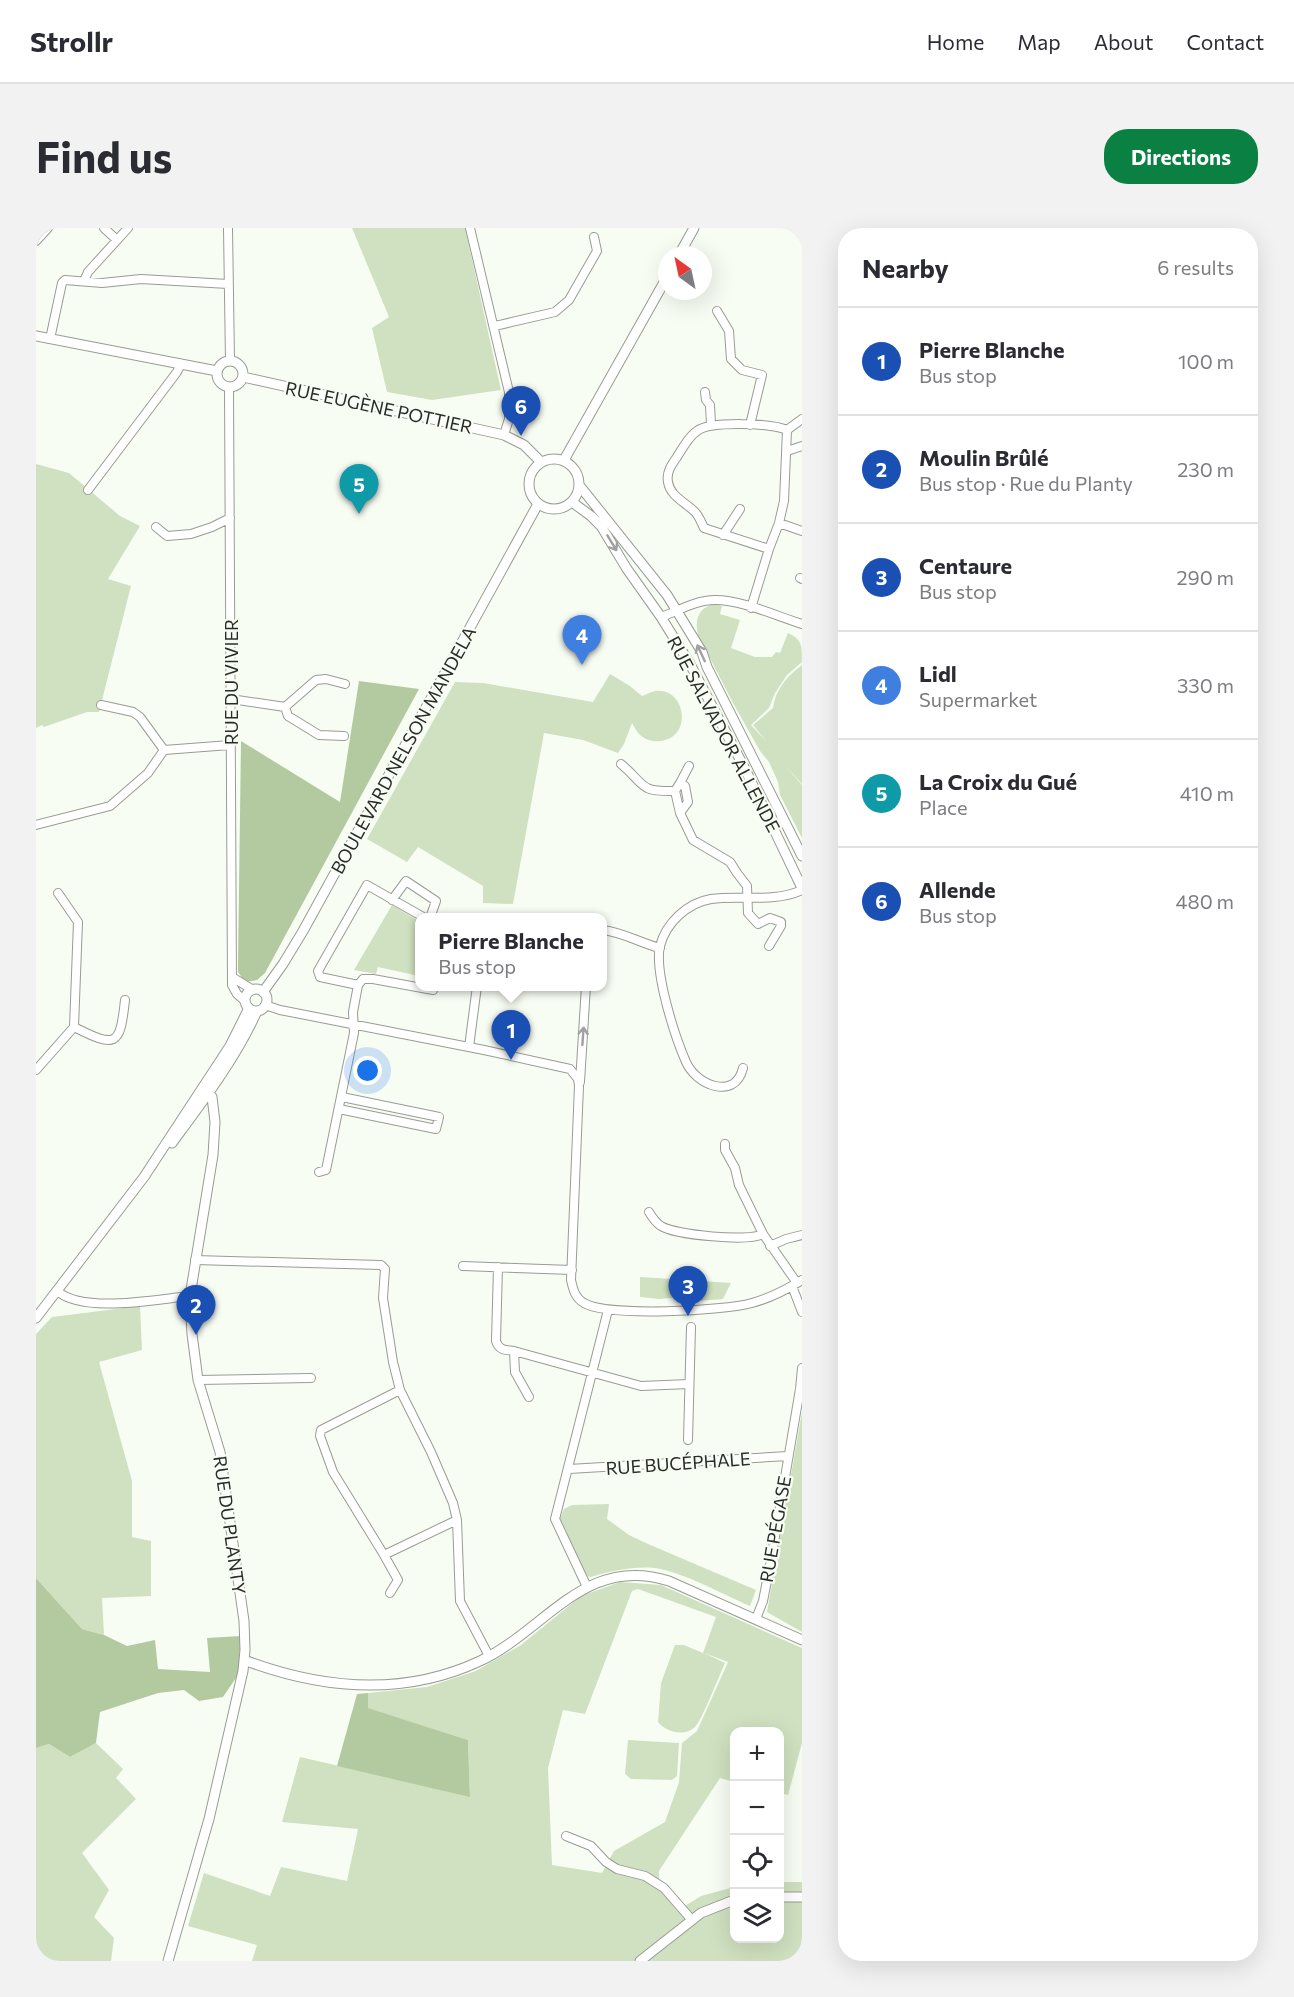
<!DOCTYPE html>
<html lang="en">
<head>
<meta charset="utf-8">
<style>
	body { margin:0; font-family:Commissioner,sans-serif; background:#f2f2f3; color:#2b2b33 }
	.controls { position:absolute; right:18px; bottom:18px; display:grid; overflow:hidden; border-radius:12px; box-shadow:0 6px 24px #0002 }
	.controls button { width:54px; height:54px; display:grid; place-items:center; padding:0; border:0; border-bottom:2px solid #e1e1e2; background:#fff; color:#2b2b33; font:30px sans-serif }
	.compass { position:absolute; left:622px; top:18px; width:54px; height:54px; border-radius:50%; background:#fff; box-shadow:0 6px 24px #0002; rotate:327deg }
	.you { position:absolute; left:332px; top:843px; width:21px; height:21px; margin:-15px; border:4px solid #fff; border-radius:50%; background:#1a73e8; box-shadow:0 0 0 9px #1a73e833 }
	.badge { display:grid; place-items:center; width:39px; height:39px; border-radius:50%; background:#0b8043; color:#fff; font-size:20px; font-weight:700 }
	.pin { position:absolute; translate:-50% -50px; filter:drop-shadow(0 2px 3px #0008) }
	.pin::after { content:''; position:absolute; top:32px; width:21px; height:18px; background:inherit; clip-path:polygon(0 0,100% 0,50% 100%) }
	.popup { position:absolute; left:379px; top:685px; width:192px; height:78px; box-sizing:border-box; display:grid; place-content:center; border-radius:12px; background:#fff; filter:drop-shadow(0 2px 4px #0005); font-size:20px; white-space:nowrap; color:#7c7c81 }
	.popup b { font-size:22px; color:#2b2b33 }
	.popup::after { content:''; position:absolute; left:50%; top:100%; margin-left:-12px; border:12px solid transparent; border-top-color:#fff }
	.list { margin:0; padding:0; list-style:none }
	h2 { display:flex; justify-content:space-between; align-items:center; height:78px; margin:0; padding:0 24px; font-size:26px }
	h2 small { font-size:20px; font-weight:400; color:#7c7c81 }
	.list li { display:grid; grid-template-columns:39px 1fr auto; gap:18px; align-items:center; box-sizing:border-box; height:108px; padding:0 24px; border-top:2px solid #e1e1e2 }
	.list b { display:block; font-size:22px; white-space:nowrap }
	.list p { margin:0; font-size:20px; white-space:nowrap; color:#7c7c81 }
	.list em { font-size:20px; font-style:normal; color:#7c7c81 }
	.icon { flex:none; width:33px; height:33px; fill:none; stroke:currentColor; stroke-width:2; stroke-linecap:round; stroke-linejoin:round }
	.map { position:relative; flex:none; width:766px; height:1733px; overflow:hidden; border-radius:24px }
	header { display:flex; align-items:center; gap:36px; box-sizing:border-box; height:84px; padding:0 30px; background:#fff; border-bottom:2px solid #e1e1e2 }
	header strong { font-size:28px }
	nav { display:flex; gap:33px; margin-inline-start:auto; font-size:21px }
	.intro { display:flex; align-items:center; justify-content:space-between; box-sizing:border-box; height:144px; padding:0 36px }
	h1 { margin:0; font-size:42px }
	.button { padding:15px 27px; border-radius:24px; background:#0b8043; color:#fff; font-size:21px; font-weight:700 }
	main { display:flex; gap:36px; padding:0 36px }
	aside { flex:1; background:#fff; border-radius:24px; box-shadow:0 6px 24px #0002 }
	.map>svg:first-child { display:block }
	.green { fill:#cfe1c0; fill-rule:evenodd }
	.forest { fill:#b3caa1 }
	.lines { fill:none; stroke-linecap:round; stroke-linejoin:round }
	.minor-casing { stroke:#989c94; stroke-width:10 }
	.tertiary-casing { stroke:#989c94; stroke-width:11 }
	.minor { stroke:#fff; stroke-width:8 }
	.tertiary { stroke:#fff; stroke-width:9 }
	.oneway { stroke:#9fa09f }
	.labels { text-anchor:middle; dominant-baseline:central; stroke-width:4.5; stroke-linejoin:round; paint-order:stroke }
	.street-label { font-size:18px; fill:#2a2c29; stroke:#f8fdf4 }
</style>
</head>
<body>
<header>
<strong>Strollr</strong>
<nav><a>Home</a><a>Map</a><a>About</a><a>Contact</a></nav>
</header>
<div class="intro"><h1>Find us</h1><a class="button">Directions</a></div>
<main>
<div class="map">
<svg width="766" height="1733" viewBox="0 0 766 1733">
	<rect width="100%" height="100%" fill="#f8fdf4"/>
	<path class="green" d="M316,0H429L465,162L396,172L351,164L336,100L353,89Z
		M0,236L33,245L84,288L104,298L72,351L95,358L63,484H51L8,499L6,497L0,500Z
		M679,376L686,378L684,386L704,392L695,420L719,429H736L740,424L744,425L752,405C766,412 766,416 766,434L751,447L739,465L733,480L715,497L730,513L717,497L737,480C739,462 751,448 766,437V556L748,536L766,557V610L744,567L742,554L733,534L724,523L697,475L662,407C658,391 663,379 679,376Z
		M574,446L594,458L606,468C609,467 615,464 619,463C650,459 657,509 625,513C617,514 609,512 603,506C601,504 598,498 596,495L588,516L582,525L547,512L508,505L477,676L447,675V658L382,619L371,634L331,611L419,454L447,455L557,474Z
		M356,677L383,693V748L342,739L340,746L318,742Z
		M604,1049L636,1051L646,1069L623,1071L604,1069Z
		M650,1052L695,1055L687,1071L661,1073Z
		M104,1078L106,1122L63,1134L96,1253V1309L115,1313V1368L66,1370L68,1407L46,1401L0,1350V1106L16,1089Z
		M766,1184V1404L731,1384Z
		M573,1276L571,1291L593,1307L612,1316L720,1362L714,1378C686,1366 647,1344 619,1340C598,1338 575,1343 555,1349L550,1348L524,1290L528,1281L536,1277Z
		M584,1354L625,1357L766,1420V1515L752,1567L744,1565V1504H698V1554L684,1550L623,1643V1660L641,1683L665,1668L698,1659V1710H744V1654H766V1733H216L221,1717L152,1698L168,1645L234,1668L245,1639L311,1653L322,1601L246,1594L264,1529L434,1568L432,1512L331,1480L332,1465L391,1459L440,1443L485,1417L545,1368ZM602,1361L680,1389L667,1425L648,1417H639L625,1455L622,1494C630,1504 648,1509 659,1499C665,1494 684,1446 689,1435L668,1425L692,1434L661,1503L646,1515L643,1554L629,1594L578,1623L566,1645L516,1637L512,1540L527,1482L549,1486L596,1363Z
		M592,1512L643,1515L641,1548L636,1552L595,1551L589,1546Z
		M60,1515L87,1541L80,1550L100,1571L46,1625L73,1662L58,1689L78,1710L75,1733H0V1520L13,1516L34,1529Z"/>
	<path class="forest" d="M323,453L383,461L229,745L221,752L209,754L202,744V734L205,513L304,574Z
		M0,1350L46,1401L68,1407L91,1418L119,1412L122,1441L174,1444L171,1410L205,1408L202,1447L187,1469L163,1473L148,1462L122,1465L64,1484L60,1515L34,1529L13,1516L0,1520Z
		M332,1465V1480L432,1512L434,1569L301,1538L321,1466Z"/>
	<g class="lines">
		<g class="minor-casing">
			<path id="minor" d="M68,0L81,12
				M192,0L194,133
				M434,0L473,164V191L468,207
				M0,13L12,0
				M48,53L52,44L92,0
				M681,83L693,103L695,131L706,142L726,147L714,197
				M459,98L519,84L533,72L561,23L558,9
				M14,111L26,55L29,52L66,55L105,51L192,56
				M193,159L196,757L201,766L209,773
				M669,164L670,172L674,177L675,197
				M751,202L766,191
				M751,223L766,218
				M52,262L141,144L145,136
				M743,295L766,303
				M120,299L131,308L155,306L176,299L194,290
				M687,307L704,281
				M733,321L668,300C665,294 663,288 659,284C649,274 634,268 632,254C630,244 636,236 641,229C646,221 653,208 661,203C674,193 737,195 751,202
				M764,350L766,351
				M715,380L733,321L743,295L748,273L751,202
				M625,389C642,383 660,372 679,372C706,372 740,388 766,396
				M195,471L249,479L280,452L290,451L309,456
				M65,477L97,484L104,489L128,522
				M249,479L252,488L283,507L308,508
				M128,522L194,517
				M585,536C610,557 602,564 639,563
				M644,555L649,558L652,574L644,585L639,563Z
				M644,555L653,538
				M644,585L657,612L694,634L701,645L711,658L712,685L722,696L734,690L745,694V698L733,718
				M0,597L74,578L112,545L128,522
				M356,672L370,653L400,673L394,690
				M566,702C587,704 604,715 624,720
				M196,749L217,762
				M322,757L327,751H337L397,762L398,758
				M229,777L244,782L448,822L534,841L542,851L543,858L535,1052C537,1061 539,1070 548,1075C571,1089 688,1083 716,1075C734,1070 750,1062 766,1052
				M38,799C80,820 84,819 89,772
				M433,819L441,758
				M707,840C699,873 660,857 650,834C639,809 618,744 624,718C630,695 651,675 675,671C705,667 738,675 766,662
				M0,842L38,799L42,694L22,665
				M544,854L550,758
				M303,881L400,901L403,889L306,869
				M689,916V922L699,940L703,957L727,1006L761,1055
				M283,944L290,942L318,805L317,784L322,757L284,749L282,743L331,657L389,690
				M613,984C616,989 620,995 625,998C639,1007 713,1014 727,1006
				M734,1018L750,1011L766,1007
				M159,1032L345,1037L349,1041L347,1070L357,1134L364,1162L395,1224L417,1275L421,1292L424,1373L453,1428
				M427,1038L536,1042
				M462,1039L460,1113C463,1122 468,1122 478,1123L605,1158L653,1156
				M756,1058L766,1084
				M21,1063C48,1086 121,1071 154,1068
				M478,1123L479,1144L493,1169
				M162,1152L275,1150
				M364,1162L285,1202L284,1208L297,1244L348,1327L421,1292
				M652,1212L655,1099
				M533,1241L752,1228
				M348,1327L362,1352L354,1365
				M551,1359L519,1291L572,1082
				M720,1391L727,1373L735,1332L764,1161L766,1140
				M530,1608L555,1618L570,1634L581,1641L609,1648L628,1660L655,1691"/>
		</g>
		<g class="tertiary-casing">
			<path id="tertiary" d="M643,27L658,0
				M0,108L181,143
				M181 146a13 13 0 1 1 26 0a13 13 0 1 1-26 0Z
				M207,149L468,207L488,217L505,234
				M493 256a25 25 0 1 1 50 0a25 25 0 1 1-50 0Z
				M528,232L631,49
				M543,257L631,367L666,424L671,439L766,628
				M536,274L555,288L565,298L591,341L625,389L654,436L709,541L766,660
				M209 772a11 11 0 1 1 22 0a11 11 0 1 1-22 0Z
				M227,764L247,736L267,703L502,276
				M136,915C167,873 200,830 221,783
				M0,1090L108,949L194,818L213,780
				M208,1432C285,1461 367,1469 444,1433C510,1402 549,1326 633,1353L766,1412
				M744,1669H766
				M132,1733L173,1591L207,1443L209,1422L208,1393L184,1224L162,1152L156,1106L154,1068L177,927L179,894L176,869L167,860
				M604,1733L665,1685L698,1672"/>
		</g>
		<use href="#minor" class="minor"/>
		<use href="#tertiary" class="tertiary"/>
	</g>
	<defs><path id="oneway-shaft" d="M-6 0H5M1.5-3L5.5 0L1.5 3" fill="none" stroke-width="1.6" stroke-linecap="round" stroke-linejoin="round" transform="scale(1.5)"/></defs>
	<g class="oneway">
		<use href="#oneway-shaft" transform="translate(576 315) rotate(59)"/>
		<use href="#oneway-shaft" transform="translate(665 425) rotate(-115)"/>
		<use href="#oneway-shaft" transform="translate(547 808) rotate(-86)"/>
	</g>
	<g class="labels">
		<g class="street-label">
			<text transform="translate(343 179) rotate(12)">RUE EUGÈNE POTTIER</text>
			<text transform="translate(195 454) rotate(-90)">RUE DU VIVIER</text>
			<text transform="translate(688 506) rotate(62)">RUE SALVADOR ALLENDE</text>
			<text transform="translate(367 522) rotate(-61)">BOULEVARD NELSON MANDELA</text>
			<text transform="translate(642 1235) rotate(-4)">RUE BUCÉPHALE</text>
			<text transform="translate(194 1297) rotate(82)">RUE DU PLANTY</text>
			<text transform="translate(739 1301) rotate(-80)">RUE PÉGASE</text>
		</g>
	</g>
</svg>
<div class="controls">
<button>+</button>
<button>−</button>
<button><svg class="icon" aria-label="locate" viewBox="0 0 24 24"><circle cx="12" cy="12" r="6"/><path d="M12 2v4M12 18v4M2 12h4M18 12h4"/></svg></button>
<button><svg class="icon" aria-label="layers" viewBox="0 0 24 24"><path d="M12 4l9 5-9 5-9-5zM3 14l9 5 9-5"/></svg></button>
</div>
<svg class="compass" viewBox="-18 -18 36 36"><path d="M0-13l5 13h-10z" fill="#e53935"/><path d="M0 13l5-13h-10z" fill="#7c7c81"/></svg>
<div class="you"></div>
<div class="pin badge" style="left:475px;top:832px;background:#1a4fb4">1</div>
<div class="popup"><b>Pierre Blanche</b>Bus stop</div>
<div class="pin badge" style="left:160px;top:1107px;background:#1a4fb4">2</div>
<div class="pin badge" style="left:652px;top:1088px;background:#1a4fb4">3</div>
<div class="pin badge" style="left:546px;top:437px;background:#3f7fe0">4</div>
<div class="pin badge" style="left:323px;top:286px;background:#0f9aa8">5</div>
<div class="pin badge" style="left:485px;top:208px;background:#1a4fb4">6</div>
</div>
<aside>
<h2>Nearby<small>6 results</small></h2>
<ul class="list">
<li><span class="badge" style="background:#1a4fb4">1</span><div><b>Pierre Blanche</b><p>Bus stop</p></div><em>100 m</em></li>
<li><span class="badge" style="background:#1a4fb4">2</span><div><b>Moulin Brûlé</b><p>Bus stop · Rue du Planty</p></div><em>230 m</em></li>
<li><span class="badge" style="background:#1a4fb4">3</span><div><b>Centaure</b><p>Bus stop</p></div><em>290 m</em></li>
<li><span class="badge" style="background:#3f7fe0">4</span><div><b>Lidl</b><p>Supermarket</p></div><em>330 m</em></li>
<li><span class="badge" style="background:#0f9aa8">5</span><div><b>La Croix du Gué</b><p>Place</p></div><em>410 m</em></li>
<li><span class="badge" style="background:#1a4fb4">6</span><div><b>Allende</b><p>Bus stop</p></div><em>480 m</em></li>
</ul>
</aside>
</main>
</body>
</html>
